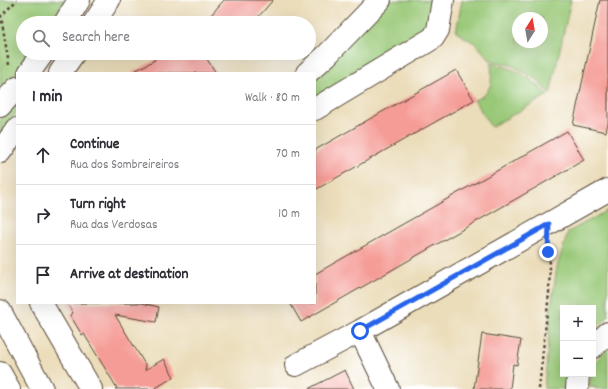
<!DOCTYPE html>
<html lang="en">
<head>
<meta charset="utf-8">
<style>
	body { margin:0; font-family:Dekko,sans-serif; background:#f7f7f7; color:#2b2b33 }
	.controls { position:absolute; right:12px; bottom:12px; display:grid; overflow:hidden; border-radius:0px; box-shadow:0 4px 16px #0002 }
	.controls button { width:36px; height:36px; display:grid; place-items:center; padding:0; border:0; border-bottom:1px solid #e1e1e2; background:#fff; color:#2b2b33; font:20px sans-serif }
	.compass { position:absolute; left:512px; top:12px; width:36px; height:36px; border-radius:50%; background:#fff; box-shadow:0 4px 16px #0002; rotate:11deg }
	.stop { position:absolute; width:12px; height:12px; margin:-9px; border:3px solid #2563eb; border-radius:50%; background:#fff }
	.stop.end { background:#2563eb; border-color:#fff; box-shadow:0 1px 4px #0008 }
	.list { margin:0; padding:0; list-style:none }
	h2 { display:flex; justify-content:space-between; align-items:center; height:52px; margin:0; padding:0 16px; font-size:17px }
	h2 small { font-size:13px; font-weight:400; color:#7c7c81 }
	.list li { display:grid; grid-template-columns:26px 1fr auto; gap:12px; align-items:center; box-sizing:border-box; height:60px; padding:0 16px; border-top:1px solid #e1e1e2 }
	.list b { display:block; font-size:15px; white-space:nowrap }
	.list p { margin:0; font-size:13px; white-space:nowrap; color:#7c7c81 }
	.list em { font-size:13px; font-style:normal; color:#7c7c81 }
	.icon { flex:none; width:22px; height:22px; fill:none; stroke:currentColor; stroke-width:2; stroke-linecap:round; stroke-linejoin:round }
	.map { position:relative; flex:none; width:608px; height:389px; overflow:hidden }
	.search { position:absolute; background:#fff; box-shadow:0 4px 16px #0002; left:16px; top:16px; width:300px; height:44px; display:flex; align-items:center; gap:10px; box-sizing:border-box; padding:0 14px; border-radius:22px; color:#7c7c81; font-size:15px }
	.panel { position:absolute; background:#fff; box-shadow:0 4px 16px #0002; left:16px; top:72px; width:300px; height:232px; border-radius:0px }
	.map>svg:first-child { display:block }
	.green { fill:#99c877; stroke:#6a794a; fill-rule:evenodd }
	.building { fill:#f59c96 }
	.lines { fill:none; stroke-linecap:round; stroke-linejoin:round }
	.minor-casing { stroke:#554535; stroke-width:24 }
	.path { stroke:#554535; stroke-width:2.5; stroke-dasharray:3 3; stroke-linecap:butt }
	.minor { stroke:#fff; stroke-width:22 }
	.route { stroke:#2563eb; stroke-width:5 }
</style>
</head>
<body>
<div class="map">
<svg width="608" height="389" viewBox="0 0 608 389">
	<rect width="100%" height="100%" fill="#fff"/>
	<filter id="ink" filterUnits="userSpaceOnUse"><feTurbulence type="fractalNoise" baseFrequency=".025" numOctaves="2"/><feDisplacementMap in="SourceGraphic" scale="8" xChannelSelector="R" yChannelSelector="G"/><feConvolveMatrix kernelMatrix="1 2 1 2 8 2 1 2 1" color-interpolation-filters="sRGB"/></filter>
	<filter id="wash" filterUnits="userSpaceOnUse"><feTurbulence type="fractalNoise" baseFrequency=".012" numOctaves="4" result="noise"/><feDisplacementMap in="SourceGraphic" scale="16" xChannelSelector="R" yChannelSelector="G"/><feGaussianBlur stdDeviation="0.9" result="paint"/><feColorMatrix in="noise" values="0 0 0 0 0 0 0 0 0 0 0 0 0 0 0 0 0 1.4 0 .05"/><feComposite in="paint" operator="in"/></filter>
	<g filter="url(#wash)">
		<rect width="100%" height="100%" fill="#ebddba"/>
		<path class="green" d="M0,0H65L50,23H23V53H29L12,78L0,90Z
			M388,0H437L426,35L315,100V73Z
			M462,0H571L550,94L536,79L513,66L490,60L476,44L456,32ZM518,18H542V42H518Z
			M491,63C519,70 528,75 548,95L491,127L474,100C493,94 492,80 491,63Z
			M17,103V112L0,134V120Z
			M608,210V317L593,332V308H563V374H570L569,389H544L551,307L557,267L568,232Z
			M608,348V389H595V387H589L591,374H593C593,363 600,355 608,348Z"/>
		<g id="blocks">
			<path class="building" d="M224,0H273L253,23H204Z
				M600,0H608V123L606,132L573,125Z
				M148,53H203L216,73H131L155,60Z
				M456,70L474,100L315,190V150Z
				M567,131L584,160L301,322L290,303H315V274Z
				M67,303H142L159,307L156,322L115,315L146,366L145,370L164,359L174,377L154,389H115L117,388L84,334L82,335L70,315L73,313Z
				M482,334L521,340L517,365L513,364L510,389H474Z
				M345,370L354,389H308Z"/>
		</g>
	</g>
	<g filter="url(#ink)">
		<use href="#blocks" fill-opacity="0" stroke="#554535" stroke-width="1"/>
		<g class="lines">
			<g class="minor-casing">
				<path id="minor" d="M65,23L79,0
					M94,23L109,0
					M29,73L43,53
					M60,73L74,53
					M307,73L327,55L380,0
					M0,106L17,88
					M315,109L433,38L438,30L443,0
					M0,152L17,129
					M41,303L91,389
					M0,311L42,389
					M360,331L388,389
					M593,347L608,333
					M296,365L360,331L608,190
					M0,373L9,389
					M577,389L578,374"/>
			</g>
			<path class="path" d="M9,65L1,16L17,0
				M539,389L549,293L550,266L549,248"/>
			<use href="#minor" class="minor"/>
		</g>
	</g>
	<g class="lines" filter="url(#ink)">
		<path class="route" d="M360,331L549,224L548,252"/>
	</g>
</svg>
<div class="controls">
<button>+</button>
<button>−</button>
</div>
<svg class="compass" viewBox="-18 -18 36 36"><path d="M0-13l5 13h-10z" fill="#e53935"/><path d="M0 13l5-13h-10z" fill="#7c7c81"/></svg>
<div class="stop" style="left:360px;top:331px"></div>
<div class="stop end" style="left:548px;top:252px"></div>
<div class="search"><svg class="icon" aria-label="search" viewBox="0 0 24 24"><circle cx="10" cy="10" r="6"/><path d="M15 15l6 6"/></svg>Search here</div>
<section class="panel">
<h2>1 min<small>Walk · 80 m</small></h2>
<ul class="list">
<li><svg class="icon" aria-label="ahead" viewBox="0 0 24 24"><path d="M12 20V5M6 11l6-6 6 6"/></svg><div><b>Continue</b><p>Rua dos Sombreireiros</p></div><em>70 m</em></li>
<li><svg class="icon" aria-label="right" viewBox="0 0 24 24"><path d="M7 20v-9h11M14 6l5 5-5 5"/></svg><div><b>Turn right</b><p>Rua das Verdosas</p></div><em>10 m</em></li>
<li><svg class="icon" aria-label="arrive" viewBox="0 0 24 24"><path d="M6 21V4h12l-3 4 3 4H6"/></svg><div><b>Arrive at destination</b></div></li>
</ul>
</section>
</div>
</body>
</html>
